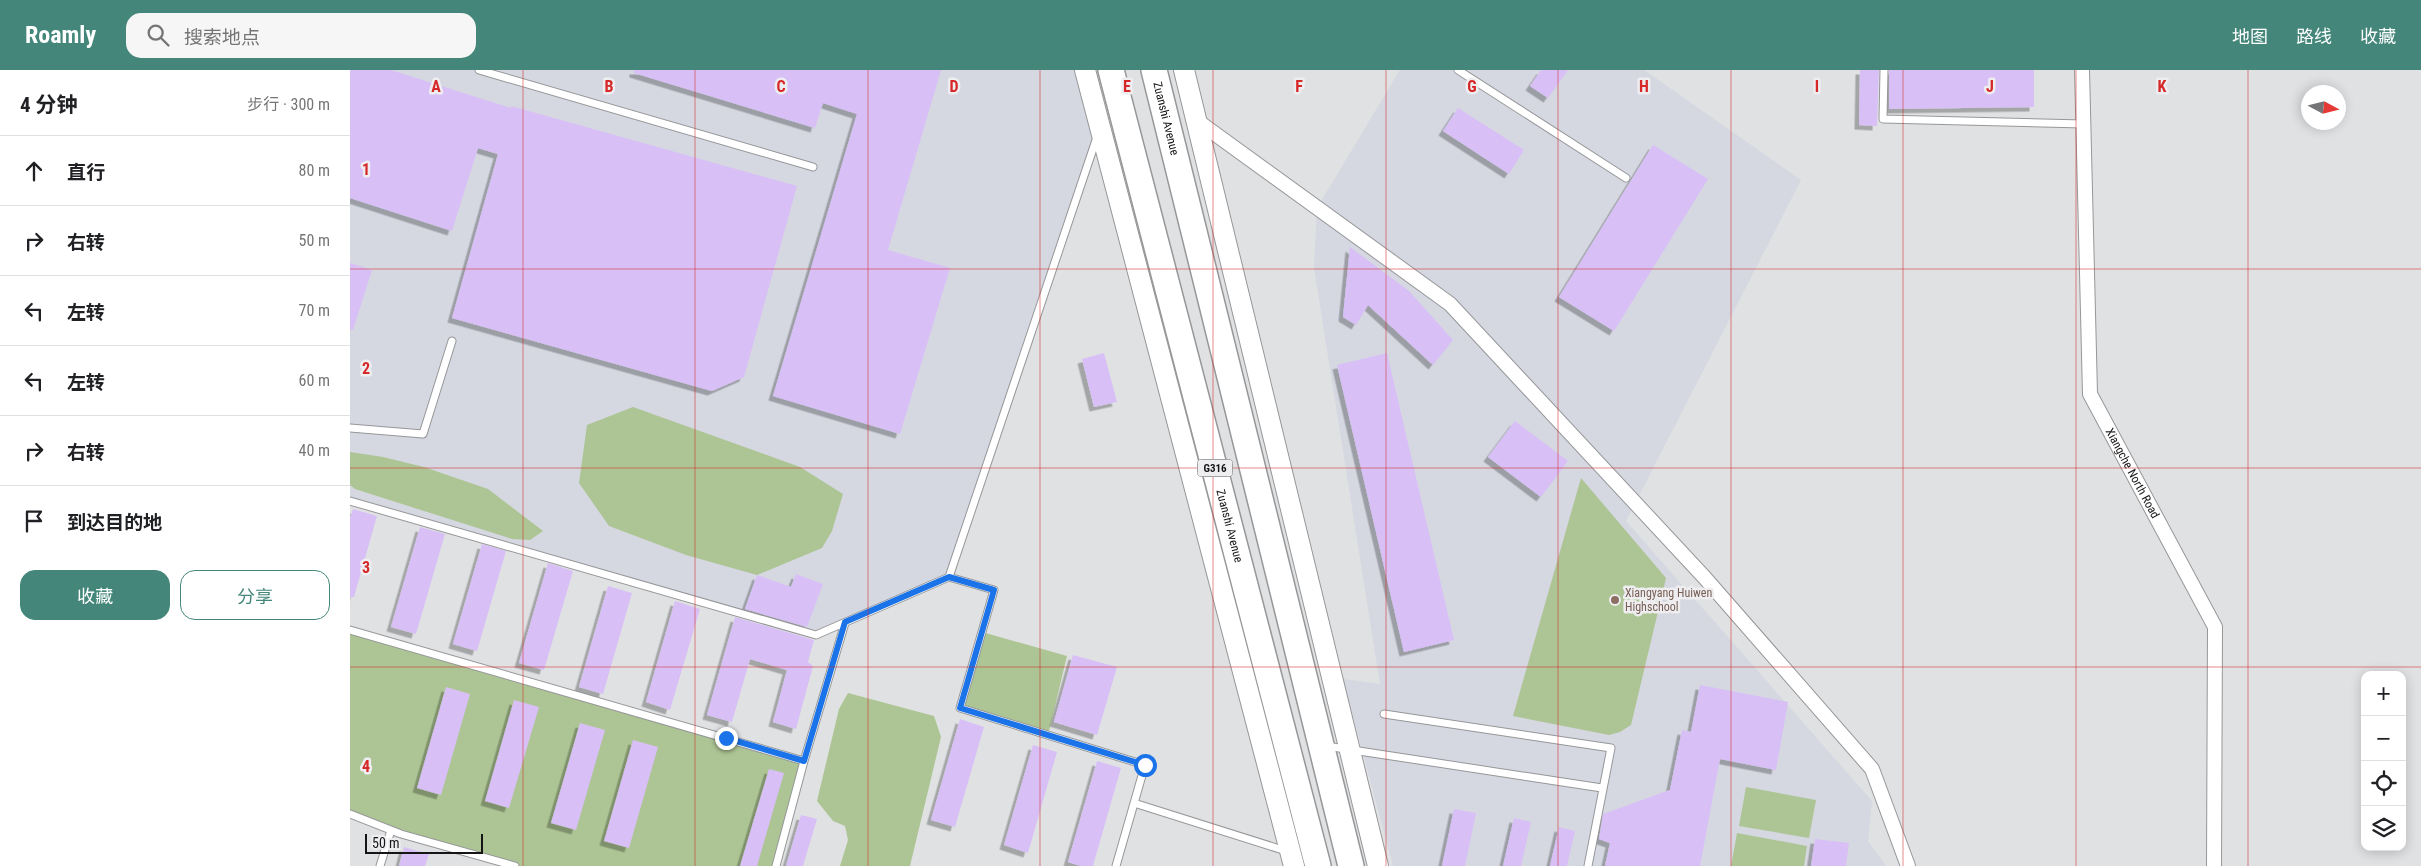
<!DOCTYPE html>
<html lang="zh">
<head>
<meta charset="utf-8">
<style>
	body { margin:0; font-family:"Roboto Condensed","Noto Sans SC",sans-serif; background:#f6f6f6; color:#202124 }
	.controls { position:absolute; right:15px; bottom:15px; display:grid; overflow:hidden; border-radius:10px; box-shadow:0 2px 12px #0003 }
	.controls button { width:45px; height:45px; display:grid; place-items:center; padding:0; border:0; border-bottom:1px solid #e0e0e0; background:#fff; color:#202124; font:25px sans-serif }
	.compass { position:absolute; left:1951px; top:15px; width:45px; height:45px; border-radius:50%; background:#fff; box-shadow:0 2px 12px #0003; rotate:97deg }
	.scale { position:absolute; left:15px; bottom:12px; width:118px; box-sizing:border-box; padding-left:5px; border:2px solid #151516; border-top:0; font-size:14px; line-height:18px; white-space:nowrap; color:#151516; -webkit-text-stroke:4px #eeeef1; paint-order:stroke }
	.stop { position:absolute; width:15px; height:15px; margin:-11px; border:4px solid #1a73e8; border-radius:50%; background:#fff }
	.stop.end { background:#1a73e8; border-color:#fff; box-shadow:0 1px 5px #0008 }
	.list { margin:0; padding:0; list-style:none }
	h2 { display:flex; justify-content:space-between; align-items:center; height:65px; margin:0; padding:0 20px; font-size:21px }
	h2 small { font-size:16px; font-weight:400; color:#757577 }
	.list li { display:grid; grid-template-columns:32px 1fr auto; gap:15px; align-items:center; box-sizing:border-box; height:70px; padding:0 20px; border-top:1px solid #e0e0e0 }
	.list b { display:block; font-size:19px; white-space:nowrap }
	.list em { font-size:16px; font-style:normal; color:#757577 }
	.actions { display:flex; gap:10px; padding:15px 20px }
	.actions a { flex:1; padding:11px 0; border:1px solid #44877a; border-radius:15px; text-align:center; font-size:18px; color:#44877a }
	.actions .main { background:#44877a; color:#fff }
	.icon { flex:none; width:28px; height:28px; fill:none; stroke:currentColor; stroke-width:2; stroke-linecap:round; stroke-linejoin:round }
	.map { position:relative; flex:none; width:2071px; height:796px; overflow:hidden }
	header { display:flex; align-items:center; gap:30px; box-sizing:border-box; height:70px; padding:0 25px; background:#44877a; color:#fff }
	header strong { font-size:24px }
	nav { display:flex; gap:28px; margin-inline-start:auto; font-size:18px }
	.search { width:350px; height:45px; background:#f6f6f6; display:flex; align-items:center; gap:12px; box-sizing:border-box; padding:0 18px; border-radius:15px; color:#757577; font-size:19px }
	main { display:flex }
	aside { flex:1; background:#fff }
	.map>svg:first-child { display:block }
	.built { fill:#d5d7e1 }
	.green { fill:#adc594 }
	.building { fill:#d8c0f7; filter:url(#shadow) }
	.lines { fill:none; stroke-linecap:round; stroke-linejoin:round }
	.lane-casing { stroke:#969799; stroke-width:9 }
	.street-casing { stroke:#969799; stroke-width:16 }
	.secondary-casing { stroke:#969799; stroke-width:22 }
	.highway-casing { stroke:#969799; stroke-width:28 }
	.lane { stroke:#fff; stroke-width:7 }
	.street { stroke:#fff; stroke-width:14 }
	.secondary { stroke:#fff; stroke-width:20 }
	.highway { stroke:#fff; stroke-width:25 }
	.route { stroke:#1a73e8; stroke-width:6 }
	.grid { fill:none; stroke:#d62828; stroke-width:1; stroke-opacity:0.55 }
	.education-dot { fill:#8d6e63; stroke:#eeeef1; stroke-width:2 }
	.labels { text-anchor:middle; dominant-baseline:central; stroke-width:5; stroke-linejoin:round; paint-order:stroke }
	.shield { fill:#eeeef1; stroke:#565658; stroke-width:1 }
	.shield-label { font-size:11px; font-weight:bold; fill:#151516 }
	.street-label { font-size:12px; fill:#151516; stroke:#eeeef1 }
	.education-label { font-size:12px; fill:#785e54; stroke:#eeeef1; text-anchor:start }
	.grid-label { font-size:16px; text-anchor:middle; font-weight:bold; fill:#d62828; stroke:#eeeef1; stroke-width:5; stroke-linejoin:round; paint-order:stroke }
</style>
</head>
<body>
<header>
<strong>Roamly</strong>
<div class="search"><svg class="icon" aria-label="search" viewBox="0 0 24 24"><circle cx="10" cy="10" r="6"/><path d="M15 15l6 6"/></svg>搜索地点</div>
<nav><a>地图</a><a>路线</a><a>收藏</a></nav>
</header>
<main>
<aside>
<h2>4 分钟<small>步行 · 300 m</small></h2>
<ul class="list">
<li><svg class="icon" aria-label="ahead" viewBox="0 0 24 24"><path d="M12 20V5M6 11l6-6 6 6"/></svg><div><b>直行</b></div><em>80 m</em></li>
<li><svg class="icon" aria-label="right" viewBox="0 0 24 24"><path d="M7 20v-9h11M14 6l5 5-5 5"/></svg><div><b>右转</b></div><em>50 m</em></li>
<li><svg class="icon" aria-label="left" viewBox="0 0 24 24"><path d="M17 20v-9H6M10 6l-5 5 5 5"/></svg><div><b>左转</b></div><em>70 m</em></li>
<li><svg class="icon" aria-label="left" viewBox="0 0 24 24"><path d="M17 20v-9H6M10 6l-5 5 5 5"/></svg><div><b>左转</b></div><em>60 m</em></li>
<li><svg class="icon" aria-label="right" viewBox="0 0 24 24"><path d="M7 20v-9h11M14 6l5 5-5 5"/></svg><div><b>右转</b></div><em>40 m</em></li>
<li><svg class="icon" aria-label="arrive" viewBox="0 0 24 24"><path d="M6 21V4h12l-3 4 3 4H6"/></svg><div><b>到达目的地</b></div></li>
</ul>
<div class="actions"><a class="main">收藏</a><a>分享</a></div>
</aside>
<div class="map">
<svg width="2071" height="796" viewBox="0 0 2071 796">
	<defs>
		<filter id="shadow"><feDropShadow dx="-4.5" dy="4.5" stdDeviation="0" flood-color="#0004"/></filter>
	</defs>
	<rect width="100%" height="100%" fill="#e0e1e3"/>
	<path class="built" d="M0,0H735L750,57L599,507L466,565L0,431Z
		M1050,0H1294L1451,110L1276,451L1522,731L1518,771L1536,796H1043L993,609L1030,614L964,198L967,138Z"/>
	<path class="green" d="M283,337L450,397L493,424L482,461L472,478L407,505L336,485L259,456L229,413L237,355Z
		M0,382L33,387L74,397L138,419L193,461L180,470L162,469L5,419L0,415Z
		M1231,408L1316,508L1281,655L1270,662L1259,665L1163,646Z
		M0,560L454,691L426,796H167L41,760L0,744Z
		M632,562L717,586L698,665L610,638Z
		M498,623L584,646L591,667L560,796H490L498,770L495,756L483,751L467,731L489,639Z
		M1396,717L1466,730L1459,768L1389,756Z
		M1387,763L1457,776L1454,796H1381Z"/>
	<path class="building" d="M0,0H41L161,38V36L447,116L394,307L362,321L102,248L148,84L128,78L102,161L0,128Z
		M284,0H591L538,180L600,198L550,364L423,326L507,44L473,33L465,58L284,3Z
		M1191,0H1218L1198,28L1180,16Z
		M1510,0H1529L1527,56L1509,55Z
		M1539,0H1684V37L1539,39Z
		M1108,38L1174,80L1159,104L1093,61Z
		M1303,75L1358,109L1264,261L1209,227Z
		M1000,177L1059,221L1103,270L1083,295L1018,235L1006,255L993,247Z
		M0,193L22,200L3,260L0,259Z
		M754,283L767,332L744,337L732,289Z
		M1037,283L1104,570L1054,582L987,295Z
		M1165,351L1218,391L1191,427L1138,387Z
		M3,439L27,446L4,527H0V448Z
		M70,457L95,464L66,564L41,557Z
		M132,474L156,481L127,581L103,574Z
		M198,493L223,501L194,600L169,593Z
		M446,504L473,514L457,557L395,539L407,505L441,517Z
		M258,516L282,523L253,624L229,617Z
		M325,531L350,539L320,640L296,632Z
		M385,547L464,570L458,592L463,596L446,659L423,652L437,600L400,589L382,652L357,645Z
		M723,585L767,597L747,665L704,652Z
		M1350,615L1438,632L1426,700L1370,689L1350,796H1255L1260,773L1249,769L1253,744L1320,720L1332,660L1341,662Z
		M96,617L120,624L91,725L67,718Z
		M164,630L189,637L159,738L135,731Z
		M610,649L634,657L605,757L581,750Z
		M230,653L255,660L226,760L201,753Z
		M283,670L308,677L279,778L254,771Z
		M683,675L707,682L678,783L654,775Z
		M747,691L771,698L743,796H731L718,792Z
		M419,699L434,703L407,796H390Z
		M1104,739L1126,743L1115,796H1092Z
		M451,745L467,749L453,796H436Z
		M1164,748L1181,752L1171,796H1153Z
		M1209,757L1225,761L1217,796H1200Z
		M1465,769L1499,773L1496,796H1461Z
		M54,777L79,784L75,796H49Z"/>
	<g class="lines">
		<g class="lane-casing">
			<path id="lane" d="M129,0L463,97
				M1108,0L1276,108
				M1534,0L1533,49L1734,54
				M0,358L73,364L102,271
				M0,431L466,565L599,507L747,67
				M599,507L644,520L610,638L795,695L766,796
				M0,560L454,691L495,553
				M1034,644L1261,678L1238,796
				M976,676L1252,718
				M784,733L936,781
				M0,744L51,764L165,796
				M30,796L41,760
				M426,796L454,691"/>
		</g>
		<g class="street-casing">
			<g id="street">
				<path id="s1" d="M1732,0L1740,324L1865,557L1864,796"/>
				<path d="M846,50L1100,234L1355,508L1522,699L1558,796"/>
			</g>
		</g>
		<g class="secondary-casing">
			<path id="secondary" d="M735,0L944,796
				M834,0L1028,796"/>
		</g>
		<g class="highway-casing">
			<g id="highway">
				<path id="s2" d="M761,0L968,796"/>
				<path id="s3" d="M804,0L1001,796"/>
			</g>
		</g>
		<use href="#lane" class="lane"/>
		<use href="#street" class="street"/>
		<use href="#secondary" class="secondary"/>
		<use href="#highway" class="highway"/>
	</g>
	<g class="lines">
		<path class="route" d="M376,668L454,691L495,552L599,507L644,520L610,638L795,695"/>
	</g>
	<path class="grid" d="M173,0V796M345,0V796M518,0V796M690,0V796M863,0V796M1036,0V796M1208,0V796M1381,0V796M1553,0V796M1726,0V796M1898,0V796M0,199H2071M0,398H2071M0,597H2071"/>
	<circle class="education-dot" cx="1265" cy="530" r="5"/>
	<g class="labels">
		<rect class="shield" x="847.5" y="389.5" width="35" height="17" rx="4"/>
		<g class="shield-label">
			<text x="865" y="398">G316</text>
		</g>
		<g class="street-label">
			<text stroke="none"><textPath href="#s3" startOffset="50">Zuanshi Avenue</textPath></text>
			<text stroke="none"><textPath href="#s1" startOffset="414">Xiangche North Road</textPath></text>
			<text stroke="none"><textPath href="#s2" startOffset="471">Zuanshi Avenue</textPath></text>
		</g>
		<g class="education-label">
			<text x="1275" y="523">Xiangyang Huiwen<tspan x="1275" dy="14">Highschool</tspan></text>
		</g>
	</g>
	<g class="grid-label">
		<text x="86" y="22">A</text>
		<text x="259" y="22">B</text>
		<text x="431" y="22">C</text>
		<text x="604" y="22">D</text>
		<text x="777" y="22">E</text>
		<text x="949" y="22">F</text>
		<text x="1122" y="22">G</text>
		<text x="1294" y="22">H</text>
		<text x="1467" y="22">I</text>
		<text x="1640" y="22">J</text>
		<text x="1812" y="22">K</text>
		<text x="16" y="105">1</text>
		<text x="16" y="304">2</text>
		<text x="16" y="503">3</text>
		<text x="16" y="702">4</text>
	</g>
</svg>
<div class="controls">
<button>+</button>
<button>−</button>
<button><svg class="icon" aria-label="locate" viewBox="0 0 24 24"><circle cx="12" cy="12" r="6"/><path d="M12 2v4M12 18v4M2 12h4M18 12h4"/></svg></button>
<button><svg class="icon" aria-label="layers" viewBox="0 0 24 24"><path d="M12 4l9 5-9 5-9-5zM3 14l9 5 9-5"/></svg></button>
</div>
<svg class="compass" viewBox="-18 -18 36 36"><path d="M0-13l5 13h-10z" fill="#e53935"/><path d="M0 13l5-13h-10z" fill="#757577"/></svg>
<div class="scale">50 m</div>
<div class="stop" style="left:795px;top:695px"></div>
<div class="stop end" style="left:376px;top:668px"></div>
</div>
</main>
</body>
</html>
